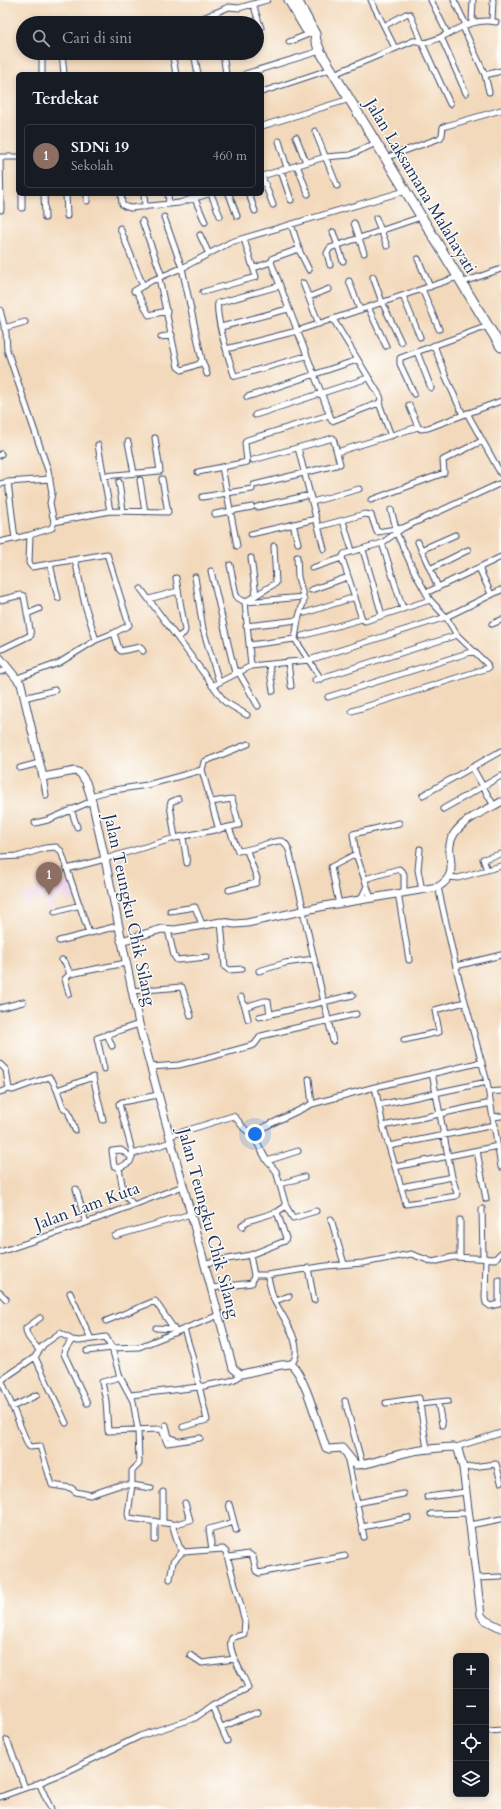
<!DOCTYPE html>
<html lang="id">
<head>
<meta charset="utf-8">
<style>
	body { margin:0; font-family:Cardo,serif; background:#20242c; color:#f1f3f6 }
	.controls { position:absolute; right:12px; bottom:12px; display:grid; overflow:hidden; border-radius:6px; box-shadow:0 2px 6px #0003 }
	.controls button { width:36px; height:36px; display:grid; place-items:center; padding:0; border:0; border-bottom:1px solid #363941; background:#171b24; color:#f1f3f6; font:20px sans-serif }
	.you { position:absolute; left:255px; top:1134px; width:14px; height:14px; margin:-10px; border:3px solid #fff; border-radius:50%; background:#1a73e8; box-shadow:0 0 0 6px #1a73e833 }
	.badge { display:grid; place-items:center; width:26px; height:26px; border-radius:50%; background:#1f6fb2; color:#fff; font-size:13px; font-weight:700 }
	.pin { position:absolute; translate:-50% -33px; filter:drop-shadow(0 1px 2px #0008) }
	.pin::after { content:''; position:absolute; top:21px; width:14px; height:12px; background:inherit; clip-path:polygon(0 0,100% 0,50% 100%) }
	.list { margin:0; padding:0; list-style:none }
	h2 { display:flex; justify-content:space-between; align-items:center; height:52px; margin:0; padding:0 16px; font-size:17px }
	h2 small { font-size:13px; font-weight:400; color:#9ea1a6 }
	.list li { display:grid; grid-template-columns:26px 1fr auto; gap:12px; align-items:center; box-sizing:border-box; height:64px; margin:0 8px 8px; padding:0 8px; border:1px solid #363941; border-radius:6px }
	.list b { display:block; font-size:15px; white-space:nowrap }
	.list p { margin:0; font-size:13px; white-space:nowrap; color:#9ea1a6 }
	.list em { font-size:13px; font-style:normal; color:#9ea1a6 }
	.icon { flex:none; width:22px; height:22px; fill:none; stroke:currentColor; stroke-width:2; stroke-linecap:round; stroke-linejoin:round }
	.map { position:relative; flex:none; width:501px; height:1809px; overflow:hidden }
	.search { position:absolute; background:#171b24; box-shadow:0 2px 6px #0003; left:16px; top:16px; width:248px; height:44px; display:flex; align-items:center; gap:10px; box-sizing:border-box; padding:0 14px; border-radius:22px; color:#9ea1a6; font-size:15px }
	.panel { position:absolute; background:#171b24; box-shadow:0 2px 6px #0003; left:16px; top:72px; width:248px; height:124px; border-radius:6px }
	.map>svg:first-child { display:block }
	.built { fill:#efd0e7 }
	.lines { fill:none; stroke-linecap:round; stroke-linejoin:round }
	.street-casing { stroke:#3b486c; stroke-width:7 }
	.secondary-casing { stroke:#3b486c; stroke-width:9 }
	.highway-casing { stroke:#3b486c; stroke-width:11 }
	.street { stroke:#fff; stroke-width:5 }
	.secondary { stroke:#fff; stroke-width:7 }
	.highway { stroke:#fff; stroke-width:9 }
	.labels { text-anchor:middle; dominant-baseline:central; stroke-width:3; stroke-linejoin:round; paint-order:stroke }
	.street-label { font-size:17px; fill:#1b2f5e; stroke:#fdfcf7 }
</style>
</head>
<body>
<div class="map">
<svg width="501" height="1809" viewBox="0 0 501 1809">
	<rect width="100%" height="100%" fill="#fdfcf7"/>
	<filter id="ink" filterUnits="userSpaceOnUse"><feTurbulence type="fractalNoise" baseFrequency=".025" numOctaves="2"/><feDisplacementMap in="SourceGraphic" scale="8" xChannelSelector="R" yChannelSelector="G"/><feConvolveMatrix kernelMatrix="1 2 1 2 8 2 1 2 1" color-interpolation-filters="sRGB"/></filter>
	<filter id="wash" filterUnits="userSpaceOnUse"><feTurbulence type="fractalNoise" baseFrequency=".012" numOctaves="4" result="noise"/><feDisplacementMap in="SourceGraphic" scale="16" xChannelSelector="R" yChannelSelector="G"/><feGaussianBlur stdDeviation="0.9" result="paint"/><feColorMatrix in="noise" values="0 0 0 0 0 0 0 0 0 0 0 0 0 0 0 0 0 1.4 0 .05"/><feComposite in="paint" operator="in"/></filter>
	<g filter="url(#wash)">
		<rect width="100%" height="100%" fill="#f3d9bb"/>
		<path class="built" d="M70,880L77,899L66,902L63,897L54,899L56,908L45,910L42,899L24,904L22,894Z"/>
	</g>
	<g filter="url(#ink)">
		<g class="lines">
			<g class="street-casing">
				<path id="street" d="M371,0L395,48
					M431,0L447,33
					M454,0L466,25
					M253,4L261,28
					M213,13L217,23
					M410,14L422,43L450,104
					M492,21L493,0
					M472,22L473,0
					M201,23L203,18L229,7L239,8L267,0
					M384,26L406,14
					M463,27L485,75L489,92
					M441,37L466,93
					M289,42L309,34
					M62,53L64,74
					M172,53L176,74
					M194,53L198,74
					M223,53L226,74
					M42,74V53
					M245,74L320,51
					M334,74L413,41C419,40 422,44 428,42C451,36 470,16 496,22
					M485,75L501,71
					M262,92L331,69
					M262,126L350,99
					M315,131L337,186
					M296,137L306,162
					M279,141L287,168
					M0,157L1,210
					M0,157H18
					M385,158L440,138L442,135L443,127L446,126L501,110
					M297,165L308,194
					M281,171L291,200
					M262,176L325,157L350,155L376,143
					M262,176L273,205
					M22,194V208
					M44,194L45,218
					M66,194L67,216
					M87,194V201
					M121,194L122,204L124,206L130,208L179,203L208,194
					M144,194L145,207
					M168,194L169,204
					M211,194L220,216
					M229,194L237,216
					M249,194L255,211
					M195,199L205,222
					M376,218L387,246
					M142,221L162,276
					M354,223L364,253
					M291,224L300,252L309,270
					M120,228L143,286
					M333,232L343,261
					M200,235L209,254
					M299,249L273,258L271,262L332,421L379,403
					M418,259L430,287
					M330,265L327,253L330,248L421,217
					M254,268L271,262
					M373,277L382,302L401,342
					M159,278L178,367L182,370L199,364L202,360L182,268L164,217
					M349,281L360,310
					M303,283L319,324
					M461,283L501,269
					M279,286L218,303C215,318 229,359 234,375L236,376L306,356
					M422,289L439,329
					M136,290L149,315L167,311
					M134,291L151,281L184,267L231,242L405,191
					M203,292L256,277L244,239
					M403,296L420,337
					M309,297L329,289
					M368,307L386,346
					M0,310L6,333L7,350L48,470L52,493L50,503L54,522L52,528L30,535L0,542
					M333,319L380,396L381,400L379,403L391,436
					M221,327L288,309
					M4,328L25,322
					M161,337L172,335
					M434,345L446,377L463,415
					M226,349L297,331L458,277
					M417,352L431,388
					M202,360L207,374
					M414,394L400,364V358L488,326
					M247,397L357,360
					M409,405L418,427
					M467,413L501,474
					M255,415L368,378
					M128,442L134,473
					M98,445L110,511
					M298,448L324,549
					M337,452L418,427L421,429L428,428L501,401
					M0,455L1,454
					M253,460L333,438L340,464
					M222,467L237,546
					M198,472L247,462L245,443L247,440L329,415
					M104,476L160,471L155,438
					M140,480L145,512
					M119,482L123,511
					M0,484L8,482
					M254,485L336,465
					M202,497L252,489
					M371,500L444,473L443,460L482,441
					M312,502L359,489
					M257,507L310,495
					M391,510L396,528
					M215,514L252,507
					M343,521L351,547
					M54,522L110,511L168,512L162,479
					M293,524L298,543
					M318,527L365,514L371,515L377,532L402,528
					M251,534L316,519
					M30,535L29,563L32,567L107,554L129,625L114,633L119,649L121,651L140,647L143,651
					M15,539L8,482L50,479
					M418,542L430,569
					M363,550L382,615
					M421,550L455,535
					M297,557L298,577L304,600L298,620L295,639L321,679
					M251,558L256,595
					M50,564L58,598
					M230,565L236,595L238,598L245,602
					M312,568L342,558
					M479,568L491,594
					M211,571L235,673
					M195,577L203,629L219,682
					M176,578L185,630L184,633L178,637
					M438,587L430,569L468,550
					M141,589L225,702L247,715
					M311,590L348,577
					M430,591L501,557
					M149,599L178,591
					M0,600L21,595L24,596L31,635L0,650
					M245,602L276,583L274,546
					M246,602L303,597
					M403,609L382,543L403,528L501,483
					M305,613L355,597
					M27,614L39,609
					M362,619L342,558L344,554L382,543
					M492,624L501,620
					M246,626L298,620
					M302,636L362,619L365,621L430,600
					M96,640L114,633
					M249,645L295,639
					M288,662L291,686
					M269,665L273,691
					M251,666L309,660L446,617L501,590
					M238,671L258,706
					M0,672L9,669
					M17,678L59,663L96,640L85,605L75,560
					M315,680L457,635
					M212,686L251,666L245,602
					M328,697L474,651
					M24,698L55,690
					M352,711L488,668L487,664L457,635L446,617L430,600L415,573L396,532
					M472,767L494,806
					M20,768L39,763
					M43,777L46,795
					M423,795L501,751
					M90,796L108,791L147,785L202,770
					M71,809L77,827
					M443,809L501,776
					M35,823L48,820L92,801
					M229,828L238,851C252,851 271,840 281,841C285,841 287,846 289,850L304,911
					M219,830L202,770L204,762L206,761L248,744
					M183,837L187,863
					M175,838L170,805L171,802L178,799
					M420,849L418,870L422,890
					M356,854L371,898
					M0,857L20,856L45,848L56,847L61,851L67,869
					M487,870L483,859L501,854
					M449,877L458,878L501,866
					M365,879L399,869L404,874V892
					M438,887L458,976L487,1082L501,1167
					M229,890L256,883L257,878L247,851
					M398,893L409,960
					M361,899L367,886
					M339,904L331,867L356,854L353,834L399,823
					M170,911L195,907L202,924
					M303,911L333,1041
					M55,912L80,905
					M221,922L225,967L229,970L242,969
					M168,930L174,956L177,960L207,957
					M89,933L67,869L105,859L175,838L239,825L232,799L211,802
					M59,941L118,926
					M62,960L65,962L70,974L126,963
					M456,966L501,955
					M259,971L285,963L314,959
					M132,991L182,987L191,1016
					M69,994L65,979L70,974
					M241,997L245,1007
					M0,1008L23,1002
					M259,1017L353,995
					M248,1019L245,1007L264,1001H268L270,1014
					M107,1034L112,1046
					M404,1040L439,1032L435,1010L465,1002
					M0,1064L6,1070L9,1089L0,1092
					M150,1067L179,1065L203,1059L254,1045L261,1036L356,1014
					M104,1069L97,1038L139,1024
					M309,1079L312,1104
					M375,1087L383,1126L406,1204L456,1196L457,1193L452,1177L432,1073
					M9,1089L13,1090L49,1077L52,1080L57,1090
					M489,1092L501,1091
					M379,1105L487,1082
					M493,1117L501,1116
					M383,1126L491,1103
					M75,1130L68,1111L63,1107L57,1090L93,1077L103,1120
					M252,1133L312,1104L375,1087L482,1062
					M169,1136L233,1116C240,1120 243,1132 252,1133L267,1161L276,1171L286,1206L277,1212L286,1238L285,1241L250,1255L206,1263
					M389,1146L495,1125
					M477,1151L486,1199
					M133,1154L119,1104L122,1102L158,1095
					M131,1157L121,1150L112,1151L114,1166L119,1168L130,1162L133,1154L171,1142
					M267,1161L298,1151
					M395,1167L498,1146
					M119,1168L124,1195L133,1204
					M280,1184L304,1177
					M401,1187L452,1177
					M76,1189L86,1223
					M286,1206L293,1218L316,1211
					M482,1209L483,1258
					M331,1219L344,1264
					M243,1227L242,1225L248,1221L277,1212
					M115,1236L191,1214
					M0,1252L86,1223L183,1186
					M250,1255L254,1275H267L326,1266L363,1263L411,1254L433,1262L453,1257L495,1259L501,1253
					M460,1257V1220
					M486,1258L485,1298L486,1303L490,1306L499,1304V1280
					M308,1268L314,1300
					M267,1275C270,1283 271,1293 275,1302C282,1316 307,1349 291,1364
					M212,1288L252,1283L254,1275
					M0,1293L6,1299
					M70,1293L91,1339
					M275,1301L289,1296
					M106,1321L155,1301L174,1329L175,1333
					M156,1328L174,1329
					M72,1340L65,1350L64,1354L87,1403
					M39,1350C34,1343 25,1337 26,1328L40,1318
					M35,1357L66,1423
					M120,1377L102,1382L106,1401L108,1431L159,1429L162,1430L167,1443L200,1438
					M0,1379H3L35,1357L43,1345L60,1333L72,1340L79,1341L106,1337L112,1348L139,1347L219,1315
					M1,1379L28,1445L30,1447L40,1446L52,1485L71,1488L76,1492L90,1495L120,1485H132V1471L139,1464L138,1430L133,1401L120,1377L112,1348L87,1351
					M131,1395L199,1387L230,1381L237,1378L240,1374
					M345,1401L362,1464
					M438,1402L442,1425
					M386,1403L419,1398L427,1449
					M420,1404L448,1401
					M12,1407L37,1395
					M166,1425L169,1437L174,1439L175,1442
					M183,1427L207,1420L192,1355L184,1329
					M456,1447L501,1433
					M347,1456L364,1537
					M463,1468L496,1464L501,1482
					M427,1497L466,1492
					M357,1503L403,1494
					M229,1504L236,1530
					M431,1514L469,1513
					M163,1522V1492
					M173,1525L190,1520L185,1503
					M470,1525L501,1519
					M362,1527L408,1518
					M155,1540V1521
					M212,1550L209,1529L234,1522
					M229,1557L249,1554L253,1557L256,1571L259,1573L345,1556
					M477,1578L501,1577
					M170,1579L173,1562L183,1551
					M190,1655L202,1663L235,1659
					M212,1706L227,1741
					M222,1727L258,1712
					M489,1731L501,1730
					M7,1740L25,1788
					M0,1797L39,1783
					M51,1809L39,1783L66,1772L140,1736L195,1718L212,1706L248,1688C245,1676 225,1649 232,1638L244,1634L245,1621L226,1552L223,1549L184,1552L179,1546L172,1524L129,1518L128,1514L132,1485L151,1488"/>
			</g>
			<g class="secondary-casing">
				<path id="secondary" d="M0,658L21,684L43,777L75,771L80,773L86,782L92,801L105,859L139,1024L233,1368L240,1374H242L281,1365L291,1364C306,1377 318,1427 326,1448L329,1449L342,1448L356,1465C370,1465 387,1457 401,1454C419,1449 437,1448 454,1447L458,1449L463,1468L481,1615L485,1620L501,1628
					M121,941L162,929L175,930L221,922L235,924L247,923L324,906L438,887C464,871 441,854 454,834C464,819 486,810 501,802"/>
			</g>
			<g class="highway-casing">
				<path id="highway" d="M289,0L306,29
					M297,0L315,34L316,41L320,51L501,347"/>
			</g>
			<use href="#street" class="street"/>
			<use href="#secondary" class="secondary"/>
			<use href="#highway" class="highway"/>
		</g>
	</g>
	<g class="labels">
		<g class="street-label">
			<text transform="translate(421 186) rotate(59)">Jalan Laksamana Malahayati</text>
			<text transform="translate(130 910) rotate(78)">Jalan Teungku Chik Silang</text>
			<text transform="translate(87 1206) rotate(-20)">Jalan Lam Kuta</text>
			<text transform="translate(209 1223) rotate(75)">Jalan Teungku Chik Silang</text>
		</g>
	</g>
</svg>
<div class="controls">
<button>+</button>
<button>−</button>
<button><svg class="icon" aria-label="locate" viewBox="0 0 24 24"><circle cx="12" cy="12" r="6"/><path d="M12 2v4M12 18v4M2 12h4M18 12h4"/></svg></button>
<button><svg class="icon" aria-label="layers" viewBox="0 0 24 24"><path d="M12 4l9 5-9 5-9-5zM3 14l9 5 9-5"/></svg></button>
</div>
<div class="you"></div>
<div class="pin badge" style="left:49px;top:895px;background:#8d6e63">1</div>
<div class="search"><svg class="icon" aria-label="search" viewBox="0 0 24 24"><circle cx="10" cy="10" r="6"/><path d="M15 15l6 6"/></svg>Cari di sini</div>
<section class="panel">
<h2>Terdekat<small></small></h2>
<ul class="list">
<li><span class="badge" style="background:#8d6e63">1</span><div><b>SDNi 19</b><p>Sekolah</p></div><em>460 m</em></li>
</ul>
</section>
</div>
</body>
</html>
